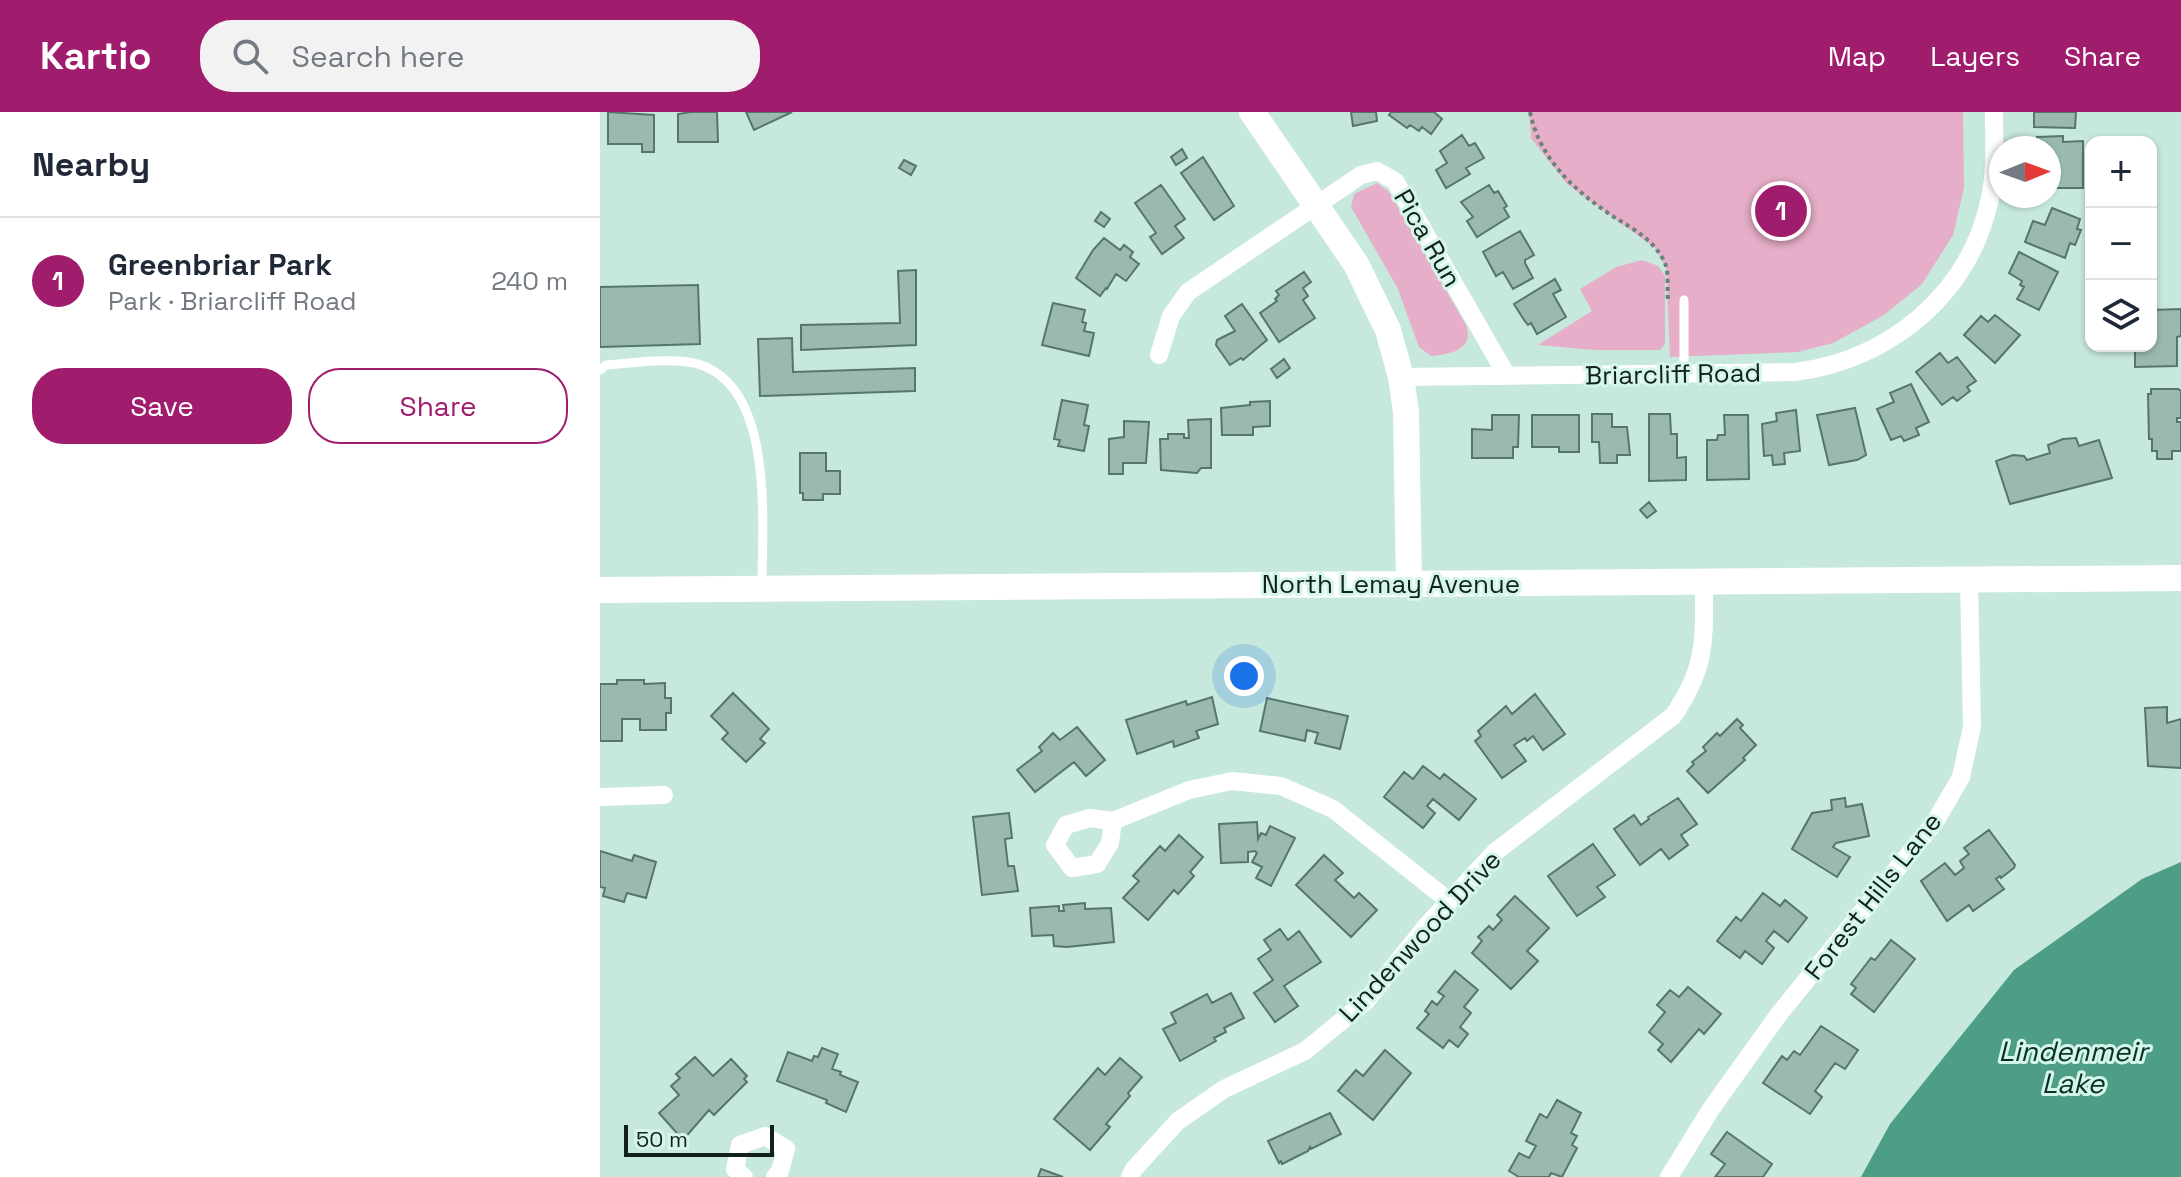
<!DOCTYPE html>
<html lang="en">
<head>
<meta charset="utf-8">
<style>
	body { margin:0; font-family:"Space Grotesk",sans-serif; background:#f2f2f3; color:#1f2937 }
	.controls { position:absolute; right:24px; top:24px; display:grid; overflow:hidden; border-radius:16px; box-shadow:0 2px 6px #0004 }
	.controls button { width:72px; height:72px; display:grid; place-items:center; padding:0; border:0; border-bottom:2px solid #e0e1e3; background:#fff; color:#1f2937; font:40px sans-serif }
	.compass { position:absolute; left:1389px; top:24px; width:72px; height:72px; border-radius:50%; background:#fff; box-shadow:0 2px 6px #0004; rotate:89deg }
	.scale { position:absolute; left:24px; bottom:20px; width:150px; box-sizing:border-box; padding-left:8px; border:4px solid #13201c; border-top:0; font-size:22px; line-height:28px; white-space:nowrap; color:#13201c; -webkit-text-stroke:6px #d4f6ea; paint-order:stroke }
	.you { position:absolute; left:644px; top:564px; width:28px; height:28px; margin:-20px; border:6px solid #fff; border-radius:50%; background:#1a73e8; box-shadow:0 0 0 12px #1a73e833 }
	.badge { display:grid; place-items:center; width:52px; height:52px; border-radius:50%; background:#a01c6c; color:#fff; font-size:26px; font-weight:700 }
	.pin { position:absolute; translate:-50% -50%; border:4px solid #fff; box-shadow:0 2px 8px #0006 }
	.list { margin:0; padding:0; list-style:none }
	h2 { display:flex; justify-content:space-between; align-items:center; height:104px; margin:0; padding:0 32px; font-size:34px }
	h2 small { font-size:26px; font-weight:400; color:#747a83 }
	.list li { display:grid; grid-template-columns:52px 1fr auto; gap:24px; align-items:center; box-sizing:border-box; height:128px; padding:0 32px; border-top:2px solid #e0e1e3 }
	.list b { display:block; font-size:30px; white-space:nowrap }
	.list p { margin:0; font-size:26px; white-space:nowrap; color:#747a83 }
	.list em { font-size:26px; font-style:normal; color:#747a83 }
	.actions { display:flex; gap:16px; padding:24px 32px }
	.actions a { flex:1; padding:18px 0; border:2px solid #a01c6c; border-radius:32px; text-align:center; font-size:28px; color:#a01c6c }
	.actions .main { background:#a01c6c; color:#fff }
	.icon { flex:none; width:44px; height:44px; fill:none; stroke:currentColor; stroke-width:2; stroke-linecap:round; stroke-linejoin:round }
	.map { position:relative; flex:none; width:1581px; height:1065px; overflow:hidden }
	header { display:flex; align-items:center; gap:48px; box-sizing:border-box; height:112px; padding:0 40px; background:#a01c6c; color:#fff }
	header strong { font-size:38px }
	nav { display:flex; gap:44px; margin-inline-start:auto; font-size:28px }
	.search { width:560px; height:72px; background:#f2f2f3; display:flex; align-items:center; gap:20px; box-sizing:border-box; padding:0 28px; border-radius:32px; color:#747a83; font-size:30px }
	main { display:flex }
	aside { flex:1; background:#fff }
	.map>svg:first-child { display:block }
	.green { fill:#e6aec8 }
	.water { fill:#4e9d86 }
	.building { fill:#9abab0; stroke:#57756b; stroke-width:2 }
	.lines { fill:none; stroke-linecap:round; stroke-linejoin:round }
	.path { stroke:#6b827a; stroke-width:4; stroke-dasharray:4 4; stroke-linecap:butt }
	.service { stroke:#fff; stroke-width:9 }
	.minor { stroke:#fff; stroke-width:18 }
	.secondary { stroke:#fff; stroke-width:26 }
	.labels { text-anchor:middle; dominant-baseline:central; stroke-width:6; stroke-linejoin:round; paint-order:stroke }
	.street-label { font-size:26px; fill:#13201c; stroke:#d4f6ea }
	.water-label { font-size:28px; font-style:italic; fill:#0b3127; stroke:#d4f6ea }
</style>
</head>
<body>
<header>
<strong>Kartio</strong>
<div class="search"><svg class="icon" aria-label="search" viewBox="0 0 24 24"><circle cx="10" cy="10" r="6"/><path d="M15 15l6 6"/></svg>Search here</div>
<nav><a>Map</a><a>Layers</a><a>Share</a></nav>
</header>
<main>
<aside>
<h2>Nearby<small></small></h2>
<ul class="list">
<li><span class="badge">1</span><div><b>Greenbriar Park</b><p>Park · Briarcliff Road</p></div><em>240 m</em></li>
</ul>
<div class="actions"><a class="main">Save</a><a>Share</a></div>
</aside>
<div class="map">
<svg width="1581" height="1065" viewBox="0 0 1581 1065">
	<rect width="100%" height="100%" fill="#c7e8dd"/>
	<path class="green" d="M929,0H1363L1364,76L1353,123L1322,172L1284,203L1233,231L1198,240L1070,245L1066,155L1055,136L967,72L931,26Z
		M777,71L789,80L866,213C875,237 850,243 831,244L819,235L797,175L751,95L754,82Z
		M1042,148L1058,154L1065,164V232L1060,238H995L938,233L992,199L980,177L1016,155Z"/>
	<path class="water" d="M1581,750V1065H1261L1290,1012L1414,858L1542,767Z"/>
	<path class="building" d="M8,0L54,3V40H42V32H8Z
		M91,0H117L118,30H78V2Z
		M146,0H192L154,18Z
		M751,0H776L777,9L753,14Z
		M791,0H834L842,7L831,22L822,15L819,19L810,13L807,16L789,3Z
		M1434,0H1476L1475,16L1434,15Z
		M862,23L869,34L875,31L884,46L866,56L870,62L846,76L836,58L847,51L840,39Z
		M1463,24V30L1483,29V76H1449V36H1437V25Z
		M582,37L587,46L576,53L571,45Z
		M603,45L634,94L614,108L581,61Z
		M304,48L316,54L311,63L299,56Z
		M561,73L585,107L575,114L584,126L562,142L550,125L556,121L535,91Z
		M889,73L894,81L898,79L907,94L904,96L909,105L877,125L867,109L873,105L861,90Z
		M1452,96L1480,107L1477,117L1481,118L1475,133L1470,131L1465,146L1425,130L1433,109L1445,113Z
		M501,100L510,107L504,115L495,109Z
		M920,119L934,143L925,148V151L933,166L913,177L903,160L896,164L883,140Z
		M504,126L520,138L524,133L533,140L530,145L539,152L526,169L516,162L507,177L506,176L500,184L476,166L493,138Z
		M1419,140L1458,160L1439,198L1417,187L1424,175L1420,173L1422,169L1409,161Z
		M316,158V233L201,238V213L300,211L298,159Z
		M704,160L711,170L703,176L708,184L703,188L715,206L679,230L660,201L677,189L675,187L679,183L676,179Z
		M955,167L961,178L953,182L966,205L937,222L931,211L928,213L924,208L914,192Z
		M98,173L100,232L0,235V175Z
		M453,191L485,198L482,210L486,211L484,219L494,221L489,244L442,233Z
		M642,192L667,228L643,248L641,246L630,253L616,233L617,228L635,219L625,204Z
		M1581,197V224L1577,225V254L1535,255V235L1551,234V198Z
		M1395,203L1420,223L1395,251L1364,223L1381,204L1388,210Z
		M192,226L193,260L315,256V279L160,284L158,227Z
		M1340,241L1348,251L1357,245L1376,269L1367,275L1370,279L1357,289L1353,285L1342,293L1316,260Z
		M684,247L690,256L677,266L671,257Z
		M1311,272L1329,310L1316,316L1319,323L1304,329L1301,324L1291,328L1277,297L1294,290L1290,281Z
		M1551,277H1578L1581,279V306H1577V310H1581V339H1572V347H1557V339H1552V327H1549L1548,282H1551Z
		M462,288L488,293L484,313L489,314L484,339L458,334L460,328L454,327Z
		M670,289V314L653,315V323H622L621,296L650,293V290Z
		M1255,296L1266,343L1257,348L1229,353L1217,303Z
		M1196,298L1200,339L1184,341L1185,352L1173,353L1172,343L1164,344L1162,312L1177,309L1176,301Z
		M992,302H1012V315H1027L1030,343H1017V351H1000L999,330H992Z
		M1049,302H1070L1071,322H1077V346L1086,345V368L1049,369Z
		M892,303H919L918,335H913V346H872V317L892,318Z
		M932,303H979V340H959V335H932Z
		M1124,303H1148L1149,367L1107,368V328H1117L1118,323H1125Z
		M611,307V356H601L597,361L561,358L560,327H568V322H584V326H589L588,308Z
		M524,309L549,310L546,351H523V362H509V327L524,325Z
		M1476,326L1479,334L1499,328L1512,366L1410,392L1396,349L1413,343L1424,344L1427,348L1450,341L1448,333L1463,327Z
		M200,341H226V359H240V382H223V388H203V381H200Z
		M1049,390L1056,399L1047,406L1040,398Z
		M17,568H44V572L65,571V586H71V601H66V618H40V607H22V629H0V572H17Z
		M133,581L169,617L160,627L165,631L146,650L122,627L128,621L111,604Z
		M935,582L965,622L943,638L933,624L927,629L925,626L914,633L926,649L902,666L875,629L881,624L878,619L906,594L912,602Z
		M612,585L618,612L596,619L599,626L574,635L573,629L537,642L526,608L586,589L587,593Z
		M667,586L748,604L740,637L715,631L718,621L707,618L705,629L660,619Z
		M1567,595V611L1581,607V656L1548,654L1545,596Z
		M1137,607L1143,613L1140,616L1156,633L1143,646L1145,648L1108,681L1087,659L1094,652L1092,650L1106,639L1103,635L1117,621L1120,624Z
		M477,615L505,648L486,664L474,650L435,680L417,658L442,639L439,635L453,621L460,628Z
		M823,654L840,667L844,662L876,687L859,708L833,687L827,694L835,701L823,716L784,685L804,660L813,667Z
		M1078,686L1097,712L1081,723L1088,733L1069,747L1061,737L1040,753L1014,717L1034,703L1041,713L1049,707L1048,705Z
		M1245,686L1246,695L1262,692L1269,724L1236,731L1233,735L1250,745L1237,765L1192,737L1212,701L1232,698L1231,688Z
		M409,701L412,726L405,727L408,754H414L418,779L382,783L373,705Z
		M657,710L658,727L661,721L666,723L670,714L695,726L671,774L656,766L662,755L652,750L657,741L655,739L648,740V750L621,751L619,712Z
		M1389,718L1415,753L1414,756L1401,766L1400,764L1396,767L1404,777L1373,799L1369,793L1347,809L1321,769L1345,751L1355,763L1364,756L1360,749L1369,742L1364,736Z
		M579,723L603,745L590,760L594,764L578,782L574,778L548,808L523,786L539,769L533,764L560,734L565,739Z
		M993,732L1015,763L997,775L1005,785L977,804L948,764Z
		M0,739L32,749L34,743L56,750L46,786L27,781L24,790L3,784L5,776L0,775Z
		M724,743L743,761L735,768L754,786L759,781L777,798L751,825L696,773Z
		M1163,781L1180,794L1185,788L1207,806L1188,830L1174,819L1166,829L1174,836L1162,852L1145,839L1140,846L1117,829L1136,805L1141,809Z
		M915,784L949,816L927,839L938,849L911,877L872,841L882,829L878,825L889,814L893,818L902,808L897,803Z
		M485,791V797L511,796L514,830L467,835L454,834L453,823L432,824L430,796L459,794V799H464L463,793Z
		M680,817L688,828L699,819L721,850L684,874L698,894L675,910L654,881L673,868L658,847L671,838L664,828Z
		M1291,828L1315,847L1274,900L1251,882L1256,876L1251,872L1271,846L1275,848Z
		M855,859L878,878L864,895L871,901L860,915L868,922L858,935L849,928L843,936L817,916L829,902L825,899L832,889L837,893L844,884L838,880Z
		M1088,875L1121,902L1104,922L1099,917L1071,950L1058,938L1063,932L1049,920L1065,900L1057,893L1070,878L1079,885Z
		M631,881L644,906L624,916L626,920L614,926L616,929L580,949L563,917L576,911L571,901L607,882L612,891Z
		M1221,914L1258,938L1245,957L1235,951L1215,979L1222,985L1210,1002L1163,971L1182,944L1187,948L1194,939L1200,943Z
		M222,936L238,942L232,957L241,960L240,963L258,970L246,1000L226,991L227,988L177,969L188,940L212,949L214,944L218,945Z
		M785,938L811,961L773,1008L738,979L756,958L763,964Z
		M95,945L113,964L131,947L147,964L144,967L147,970L114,1003L109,998L83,1028L59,1001L79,983L71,974L80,966L76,962Z
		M520,946L542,965L528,981L530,984L506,1012L510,1015L490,1038L454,1007L498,956L505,963Z
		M957,988L981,1001L971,1021L977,1024L972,1033L977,1036L962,1065L951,1061L949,1065H919L909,1059L919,1041L929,1046L936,1034L926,1029L940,1002L947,1006Z
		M730,1001L741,1022L711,1037L710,1035L708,1039L682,1052L681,1049L679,1051L668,1029Z
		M1127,1020L1172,1052L1163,1065H1115L1125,1052L1111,1042Z
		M441,1057L463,1065H438Z"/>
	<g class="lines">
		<path class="path" d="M930,0C940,48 975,79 1014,105C1034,117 1055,129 1065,151C1069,161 1067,176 1068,188"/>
		<path class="service" d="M0,258L6,253C33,251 72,245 98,252C175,275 162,411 162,474
			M1084,262V188"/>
		<path class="minor" d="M559,243L571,204L588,180L761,63L777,59L795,69L907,264
			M801,265L1195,260C1290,248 1370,182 1390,86C1396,58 1394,29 1394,0
			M0,685L64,683
			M513,709L510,731L497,752L472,756L455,733L466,713L490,706L513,709L589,678L632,669L681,674L733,697L849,789
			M144,1065L135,1057L140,1033L165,1024L186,1037L180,1059L175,1065
			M530,1065L534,1057L578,1009L624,977L705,939L766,889L828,812L895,740L1073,604C1107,554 1104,529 1104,470
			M1069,1065L1111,997L1179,902L1335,710L1361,665L1372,615L1369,468"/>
		<path class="secondary" d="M652,0L756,152L788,218L801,265L806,300L809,472
			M0,478L1581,466"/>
	</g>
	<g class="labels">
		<g class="street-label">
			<text transform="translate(828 126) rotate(60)">Pica Run</text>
			<text transform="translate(1073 262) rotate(-1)">Briarcliff Road</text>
			<text x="791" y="472">North Lemay Avenue</text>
			<text transform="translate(1273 784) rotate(-52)">Forest Hills Lane</text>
			<text transform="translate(820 824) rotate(-47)">Lindenwood Drive</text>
		</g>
		<g class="water-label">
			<text x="1473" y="939">Lindenmeir<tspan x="1473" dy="32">Lake</tspan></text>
		</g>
	</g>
</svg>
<div class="controls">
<button>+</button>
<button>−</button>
<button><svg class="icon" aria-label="layers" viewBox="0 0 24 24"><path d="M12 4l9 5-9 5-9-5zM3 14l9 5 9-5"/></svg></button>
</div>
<svg class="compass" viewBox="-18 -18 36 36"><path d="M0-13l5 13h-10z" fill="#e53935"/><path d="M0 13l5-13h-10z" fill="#747a83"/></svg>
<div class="scale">50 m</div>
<div class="you"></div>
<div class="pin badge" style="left:1181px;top:99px">1</div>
</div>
</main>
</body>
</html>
